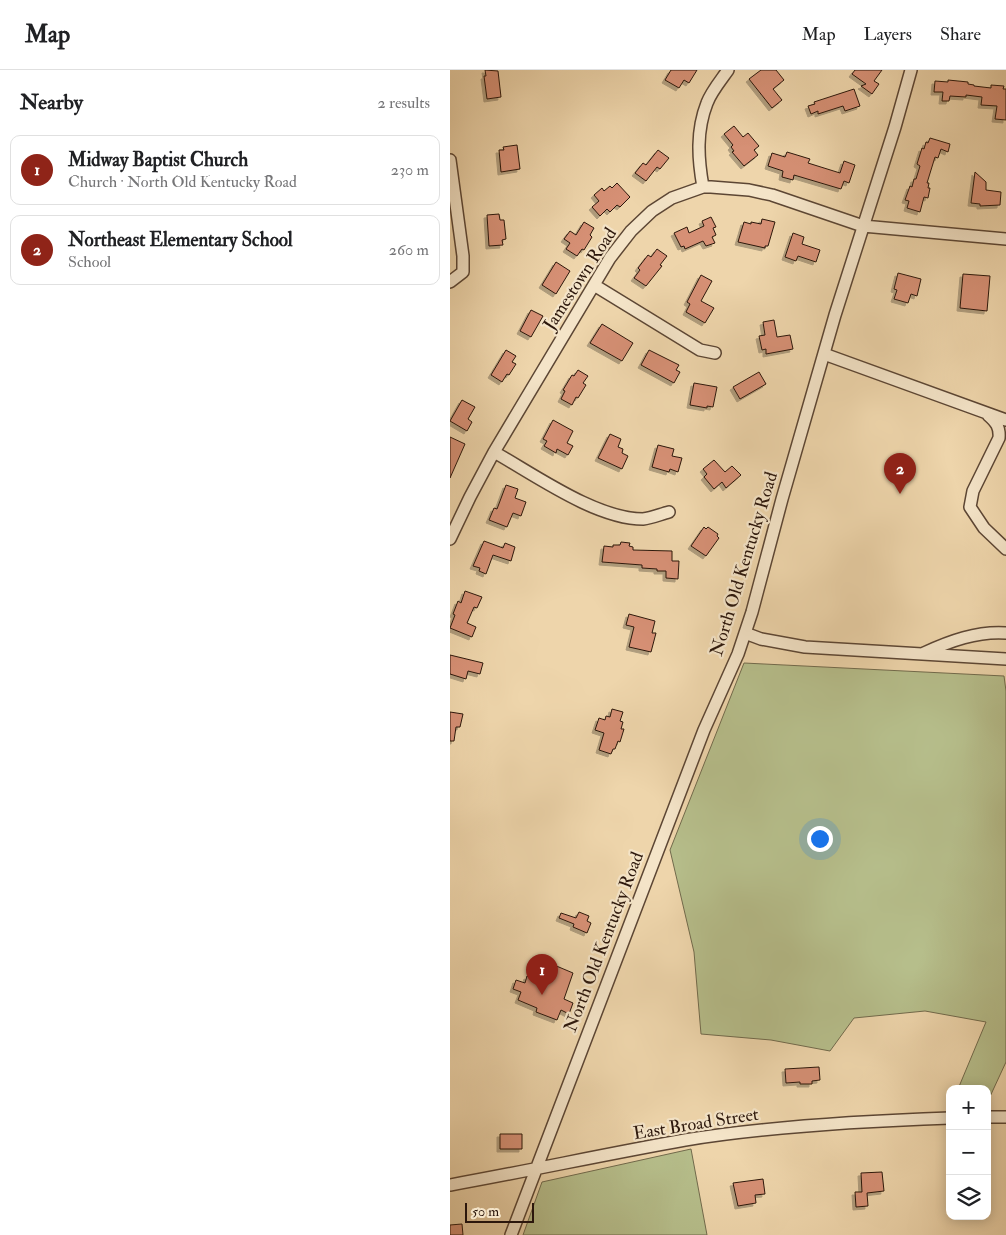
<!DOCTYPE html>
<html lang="en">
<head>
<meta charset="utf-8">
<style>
	body { margin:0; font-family:"IM FELL Double Pica",serif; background:#f6f6f6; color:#202124 }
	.controls { position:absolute; right:15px; bottom:15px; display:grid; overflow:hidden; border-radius:10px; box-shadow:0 2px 12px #0003 }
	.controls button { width:45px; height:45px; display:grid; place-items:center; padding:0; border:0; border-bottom:1px solid #e0e0e0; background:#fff; color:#202124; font:25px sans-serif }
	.scale { position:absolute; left:15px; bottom:12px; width:69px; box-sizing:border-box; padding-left:5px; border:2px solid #2c170c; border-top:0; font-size:14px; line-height:18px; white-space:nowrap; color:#2c170c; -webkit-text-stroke:4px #f4e4c8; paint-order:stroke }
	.you { position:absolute; left:369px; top:768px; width:18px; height:18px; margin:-12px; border:4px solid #fff; border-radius:50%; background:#1a73e8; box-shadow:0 0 0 8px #1a73e833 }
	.badge { display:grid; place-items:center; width:32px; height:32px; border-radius:50%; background:#8f2418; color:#fff; font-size:16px; font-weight:700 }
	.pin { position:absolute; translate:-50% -41px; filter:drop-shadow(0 1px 2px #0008) }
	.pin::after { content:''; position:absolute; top:26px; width:18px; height:15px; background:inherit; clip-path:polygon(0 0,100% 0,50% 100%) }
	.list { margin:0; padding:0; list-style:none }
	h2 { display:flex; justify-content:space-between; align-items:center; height:65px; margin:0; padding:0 20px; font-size:21px }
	h2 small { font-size:16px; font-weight:400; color:#757577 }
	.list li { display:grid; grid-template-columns:32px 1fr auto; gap:15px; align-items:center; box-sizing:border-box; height:70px; margin:0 10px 10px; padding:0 10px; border:1px solid #e0e0e0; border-radius:10px }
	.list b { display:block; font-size:19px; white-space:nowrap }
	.list p { margin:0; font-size:16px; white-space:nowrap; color:#757577 }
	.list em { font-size:16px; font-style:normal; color:#757577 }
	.icon { flex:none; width:28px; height:28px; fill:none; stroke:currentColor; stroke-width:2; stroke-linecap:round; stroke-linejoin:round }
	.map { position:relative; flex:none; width:556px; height:1165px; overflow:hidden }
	header { display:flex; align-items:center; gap:30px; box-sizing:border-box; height:70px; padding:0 25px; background:#fff; border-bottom:1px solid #e0e0e0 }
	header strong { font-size:24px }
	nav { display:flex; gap:28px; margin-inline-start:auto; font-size:18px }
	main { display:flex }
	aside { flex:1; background:#fff }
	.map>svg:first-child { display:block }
	.green { fill:#b6be8b; stroke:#716a4c }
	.building { fill:#d69075; stroke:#2c170c; filter:url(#shadow) }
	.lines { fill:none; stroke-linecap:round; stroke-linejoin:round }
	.minor-casing { stroke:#5c4634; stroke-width:14 }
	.minor { stroke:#f4e4c8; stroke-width:11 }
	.labels { text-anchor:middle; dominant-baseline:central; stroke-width:4.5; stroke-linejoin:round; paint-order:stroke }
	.street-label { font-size:18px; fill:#2c170c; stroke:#f4e4c8 }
</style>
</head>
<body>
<header>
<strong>Map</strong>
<nav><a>Map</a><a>Layers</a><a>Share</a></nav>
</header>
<main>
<aside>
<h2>Nearby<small>2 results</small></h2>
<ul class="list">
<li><span class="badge">1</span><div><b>Midway Baptist Church</b><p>Church · North Old Kentucky Road</p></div><em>230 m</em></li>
<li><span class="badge">2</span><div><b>Northeast Elementary School</b><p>School</p></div><em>260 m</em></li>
</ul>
</aside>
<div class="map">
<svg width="556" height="1165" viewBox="0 0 556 1165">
	<defs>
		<filter id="shadow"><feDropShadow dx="-3" dy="3" stdDeviation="0" flood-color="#0004"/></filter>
	</defs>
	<rect width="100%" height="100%" fill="#eed5ab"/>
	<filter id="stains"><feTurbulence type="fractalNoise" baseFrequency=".004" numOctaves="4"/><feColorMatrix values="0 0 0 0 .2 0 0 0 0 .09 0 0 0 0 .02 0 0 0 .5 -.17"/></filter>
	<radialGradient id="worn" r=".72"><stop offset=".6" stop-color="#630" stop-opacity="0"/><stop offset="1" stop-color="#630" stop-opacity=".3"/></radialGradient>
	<path class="green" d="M294,593L554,606L556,621V992L537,1033V1019H508L536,952L475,941L404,948L380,981L321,970L251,964L244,882L220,780Z
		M241,1079L257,1165H73L92,1112Z"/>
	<path class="building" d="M35,0L48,1L51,27L37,29L34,6H36Z
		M221,0H247L239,13L234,10L229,18L215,10Z
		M311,0H326L334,10L323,19L332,30L322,38L299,9Z
		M405,0H432L424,11L429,14L422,24L411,16L416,14L402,4Z
		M498,10L518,12V14L524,15V16L541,18V15L554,16L553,19H556V50L545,49L547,36L531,35L532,27L516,25V27L500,26L499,31H492L493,22H484L485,11L498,12Z
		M404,19L410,36L395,41L393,36L368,44V41L361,44L358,36L365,34L364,32Z
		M284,56L293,67L298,63L309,76L304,80L308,85L294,96L282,82L284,81L281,77L283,75L274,64Z
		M480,68L500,74L498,82L491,79L488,88L485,87L477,113H479L478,118H480L478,128L474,127L470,142L457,138L459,131L455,130L460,116L462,117L464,109H466L470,96L467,94L472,78L474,79L476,72L478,73Z
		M67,75L70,99L51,102L49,80H54L53,77Z
		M208,80L219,88L210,99L207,97L196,111L185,103L193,93L196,95Z
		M337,82L360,89L358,93L390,103L394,91L405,95L399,113L394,111L391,119L344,105L343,110L332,107L333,101L318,96L322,83L335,87Z
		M525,102L536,112V120L551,122L550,135L530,136V134L521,133Z
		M167,113L180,127L170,137L167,135L160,142L157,139L150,146L142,137L149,131L144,125L152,118L154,121L160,116L162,118Z
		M49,144L50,150H54L56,169L52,170L53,175L39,176L37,145Z
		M261,147L266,157L263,158L266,165L262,167L265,173L256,176L253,171L235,179L234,176L231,177L224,163L237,157L239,163L254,156L252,151Z
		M312,149L325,152L318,176H315V178L288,172L294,152L301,154V152L311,154Z
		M134,152L144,158L140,165L142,167L134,180L132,179L127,186L116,179L120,173L114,169L120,161L126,165Z
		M343,163L354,167L352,174L370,180L366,192L348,186L346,191L335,187Z
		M207,179L217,186L210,195L212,196L196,216L184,208L190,200L188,198L198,185L201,187Z
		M106,192L120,201L106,224L92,215Z
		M448,203L471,209L467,226L461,224L458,233L444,229L447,220L444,219Z
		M513,204L540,206L537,241L510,238Z
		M251,205L262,211L251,231L264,238L255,253L236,242L240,234L237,232Z
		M81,240L93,246L81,267L70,261Z
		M324,250L327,267L340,265L343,279L316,284V279L312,280L309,266L315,265L313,252Z
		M152,254L183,273L172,291L140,273Z
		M56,280L66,286L62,292L66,294L59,305L57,304L52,312L41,305Z
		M199,280L229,295L226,300L230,302L224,313L191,295Z
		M128,300L138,306L133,313L136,315L128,328L126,327L122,335L111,329L115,321L113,320L122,305L124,306Z
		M309,302L316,314L290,329L283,317Z
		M244,313L267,317L263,337L257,336V338L240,335Z
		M12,330L25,337L18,349L22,352L17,361L0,351Z
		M103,350L123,361L117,373L123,376L118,385L107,379L106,383L94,376L97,371L93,369Z
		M160,364L171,369L168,377L173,379L172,383L178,386L172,399L148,388Z
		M0,367L15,374L0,408Z
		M208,375L224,379L222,386L232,388L228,402L220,399L219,402L202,397Z
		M264,390L275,402L282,396L291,405L276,418L272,412L264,419L254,407L257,404L253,399Z
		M56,415L68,419L65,428L76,432L71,446L63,443L57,457L39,450L44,438L47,439Z
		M254,457L256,459L258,457L268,464L267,466L269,468L256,486L241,476Z
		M34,471L53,478L55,473L65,477L61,491L43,485L36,504L29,501L30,498L23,496Z
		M171,472L180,473L179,476L183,477V480L222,481V491H229L228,509L216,508V501H207V499L192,498V495L152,492L154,476L163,477V475H170Z
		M15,521L32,527L27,538L24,537L17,553L26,557L22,567L0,558L5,545L3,544L8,531L11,533Z
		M179,544L205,551L202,563H206L201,582L179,577L184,557L176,555Z
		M0,585L33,593L30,604L18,601L16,609L0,604Z
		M162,639L173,642L170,651L173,652L171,659H174L170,672L168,671L165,679H163L161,684L149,680L154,663L145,660L149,648L155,650L156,646L160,647Z
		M0,642L13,644L10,657H6L4,671H0Z
		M129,842L139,846L137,851L141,853L137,863L123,857L124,854L109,848L111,843L126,848Z
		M104,895L123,903L114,929L123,933L119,944L111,940L107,950L86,942L87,938L68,930L71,922L63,919L66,910L75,913L77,906L96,914Z
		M369,997L370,1010L362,1011V1014H350V1012L336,1013L335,999Z
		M50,1064H72V1079H50Z
		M432,1102L434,1121L417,1123L418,1136L406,1137L405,1122H412L411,1103Z
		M313,1109L315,1124L305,1125L306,1133L288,1136L283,1113Z
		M12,1154L13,1165H0V1155Z"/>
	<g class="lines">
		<g class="minor-casing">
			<path id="minor" d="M0,90L13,186V202L0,212
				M253,117C248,89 246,61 257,33C261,22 271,10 278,0
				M144,215L250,280L265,283
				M374,284L556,350
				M538,345C546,352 550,357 549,368L523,421L520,437L534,458L556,479
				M44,382C85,405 146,449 193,449C202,448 211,444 219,442
				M0,469L20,427L44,382L160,188L181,161L202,141L222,128L253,117H261L299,120L322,125L413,156L556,169
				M295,563L311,569L355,577L556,589
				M474,583C500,571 527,561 556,563
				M537,1047H556
				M0,1115C78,1101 156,1084 235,1070C321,1056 413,1051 500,1048
				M61,1165L254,660L288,584L302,542L332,429L385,245L445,57L461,0"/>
		</g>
		<use href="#minor" class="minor"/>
	</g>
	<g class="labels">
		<g class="street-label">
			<text transform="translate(130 209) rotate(-57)">Jamestown Road</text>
			<text transform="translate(294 494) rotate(-73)">North Old Kentucky Road</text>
			<text transform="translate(154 872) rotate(-69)">North Old Kentucky Road</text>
			<text transform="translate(246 1054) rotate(-9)">East Broad Street</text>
		</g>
	</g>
	<rect width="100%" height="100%" filter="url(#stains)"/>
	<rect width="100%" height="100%" fill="url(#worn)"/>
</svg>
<div class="controls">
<button>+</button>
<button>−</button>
<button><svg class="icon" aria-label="layers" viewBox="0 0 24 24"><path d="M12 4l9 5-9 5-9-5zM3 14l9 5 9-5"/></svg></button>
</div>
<div class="scale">50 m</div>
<div class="you"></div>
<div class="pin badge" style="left:92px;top:925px">1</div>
<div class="pin badge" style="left:450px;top:424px">2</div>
</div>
</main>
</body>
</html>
